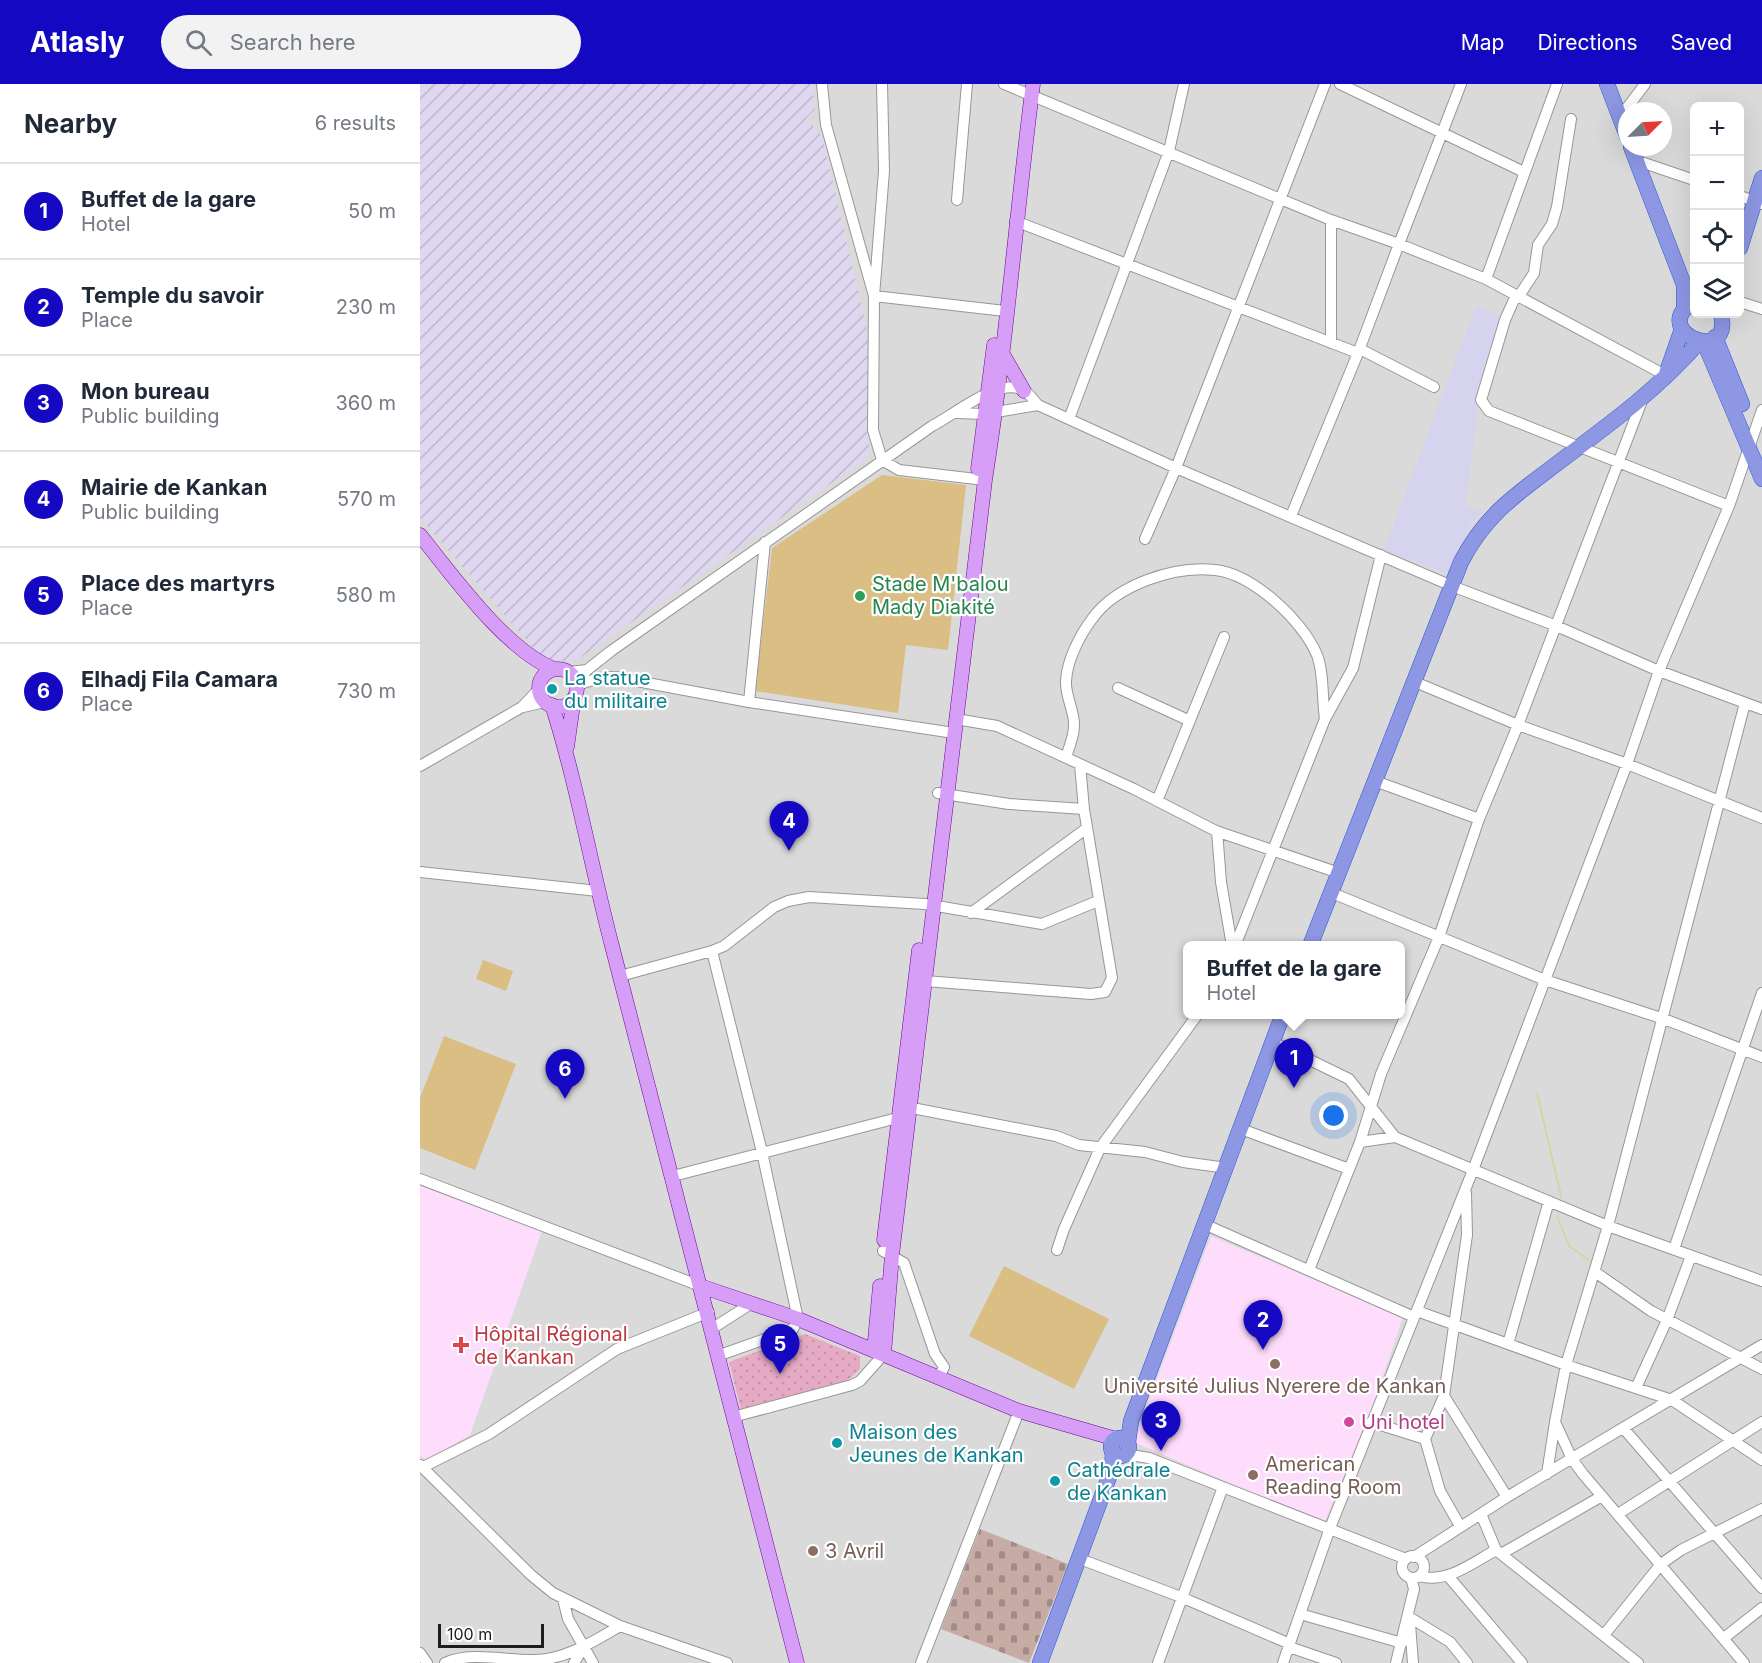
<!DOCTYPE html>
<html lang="en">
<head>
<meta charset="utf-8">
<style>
	body { margin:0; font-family:Inter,sans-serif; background:#f2f2f3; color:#1f2937 }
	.controls { position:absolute; right:18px; top:18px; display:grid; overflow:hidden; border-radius:9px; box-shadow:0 6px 24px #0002 }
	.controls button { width:54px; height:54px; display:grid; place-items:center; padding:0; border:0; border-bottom:2px solid #e0e1e3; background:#fff; color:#1f2937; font:30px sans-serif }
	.compass { position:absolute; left:1198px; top:18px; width:54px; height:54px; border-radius:50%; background:#fff; box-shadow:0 6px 24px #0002; rotate:66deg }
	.scale { position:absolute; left:18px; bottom:15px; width:106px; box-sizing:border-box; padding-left:6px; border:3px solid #1d1d1d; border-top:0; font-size:16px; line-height:21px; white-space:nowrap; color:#1d1d1d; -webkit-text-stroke:4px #fff; paint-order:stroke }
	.you { position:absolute; left:914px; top:1032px; width:21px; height:21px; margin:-15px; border:4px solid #fff; border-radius:50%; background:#1a73e8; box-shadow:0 0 0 9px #1a73e833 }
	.badge { display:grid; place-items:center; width:39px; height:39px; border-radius:50%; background:#1408c2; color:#fff; font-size:20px; font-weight:700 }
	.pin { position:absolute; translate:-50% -50px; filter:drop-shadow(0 2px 3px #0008) }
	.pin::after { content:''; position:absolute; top:32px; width:21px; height:18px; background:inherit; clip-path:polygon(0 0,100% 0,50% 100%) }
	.popup { position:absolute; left:763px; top:857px; width:222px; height:78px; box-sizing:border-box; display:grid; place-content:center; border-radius:9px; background:#fff; filter:drop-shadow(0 2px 4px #0005); font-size:20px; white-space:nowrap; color:#747a83 }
	.popup b { font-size:22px; color:#1f2937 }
	.popup::after { content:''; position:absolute; left:50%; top:100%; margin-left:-12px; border:12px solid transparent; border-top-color:#fff }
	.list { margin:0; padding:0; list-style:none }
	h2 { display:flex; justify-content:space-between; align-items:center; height:78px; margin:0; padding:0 24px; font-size:26px }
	h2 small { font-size:20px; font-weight:400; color:#747a83 }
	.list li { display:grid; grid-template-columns:39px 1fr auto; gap:18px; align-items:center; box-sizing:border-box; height:96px; padding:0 24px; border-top:2px solid #e0e1e3 }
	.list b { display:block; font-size:22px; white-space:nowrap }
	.list p { margin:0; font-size:20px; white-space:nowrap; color:#747a83 }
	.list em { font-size:20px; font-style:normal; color:#747a83 }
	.icon { flex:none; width:33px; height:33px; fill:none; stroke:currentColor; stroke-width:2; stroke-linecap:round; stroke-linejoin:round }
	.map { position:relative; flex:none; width:1342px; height:1579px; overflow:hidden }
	header { display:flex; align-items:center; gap:36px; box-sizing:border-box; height:84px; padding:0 30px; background:#1408c2; color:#fff }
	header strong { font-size:28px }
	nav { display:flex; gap:33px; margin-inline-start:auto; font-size:21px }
	.search { width:420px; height:54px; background:#f2f2f3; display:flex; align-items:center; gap:15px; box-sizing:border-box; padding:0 21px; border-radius:33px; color:#747a83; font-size:22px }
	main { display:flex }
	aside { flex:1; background:#fff }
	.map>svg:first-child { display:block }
	.residential { fill:#dadadb; fill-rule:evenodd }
	.commercial { fill:#d5d3ee }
	.education { fill:#fedcfb }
	.military { fill:url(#military-furrows) }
	.cemetery { fill:url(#cemetery-stones) }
	.garden { fill:url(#garden-dots) }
	.pitch { fill:#dabe84 }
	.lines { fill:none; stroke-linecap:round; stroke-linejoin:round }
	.stream { stroke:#cadaa5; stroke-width:2 }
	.minor-casing { stroke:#979797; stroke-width:12 }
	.major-casing { stroke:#6b0690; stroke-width:15 }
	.highway-casing { stroke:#2b59d1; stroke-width:16 }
	.minor { stroke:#fff; stroke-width:10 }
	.major { stroke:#d79ef8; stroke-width:14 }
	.highway { stroke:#8d97e3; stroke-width:15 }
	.leisure-dot { fill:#2e9e5b; stroke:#fff; stroke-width:2 }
	.culture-dot { fill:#0f9aa8; stroke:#fff; stroke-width:2 }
	.health-dot { fill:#e0444e; stroke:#fff; stroke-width:2 }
	.education-dot { fill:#8d6e63; stroke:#fff; stroke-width:2 }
	.hotel-dot { fill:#d1479c; stroke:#fff; stroke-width:2 }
	.labels { text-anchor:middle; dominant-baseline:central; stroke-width:4.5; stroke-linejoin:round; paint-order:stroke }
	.leisure-label { font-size:20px; fill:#27864d; stroke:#fff; text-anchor:start }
	.culture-label { font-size:20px; fill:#0d838f; stroke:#fff; text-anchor:start }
	.health-label { font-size:20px; fill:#be3a42; stroke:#fff; text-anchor:start }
	.education-label { font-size:20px; fill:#785e54; stroke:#fff; text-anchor:start }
	.hotel-label { font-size:20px; fill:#b23c85; stroke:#fff; text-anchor:start }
</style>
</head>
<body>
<header>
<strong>Atlasly</strong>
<div class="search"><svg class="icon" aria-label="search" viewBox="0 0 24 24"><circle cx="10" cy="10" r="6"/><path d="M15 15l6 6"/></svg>Search here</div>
<nav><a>Map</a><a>Directions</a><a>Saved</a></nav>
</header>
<main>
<aside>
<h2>Nearby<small>6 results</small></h2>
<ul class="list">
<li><span class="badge">1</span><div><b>Buffet de la gare</b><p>Hotel</p></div><em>50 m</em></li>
<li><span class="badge">2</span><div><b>Temple du savoir</b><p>Place</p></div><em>230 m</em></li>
<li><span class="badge">3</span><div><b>Mon bureau</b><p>Public building</p></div><em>360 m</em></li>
<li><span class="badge">4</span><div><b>Mairie de Kankan</b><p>Public building</p></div><em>570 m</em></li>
<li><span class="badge">5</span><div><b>Place des martyrs</b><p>Place</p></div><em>580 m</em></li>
<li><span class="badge">6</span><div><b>Elhadj Fila Camara</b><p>Place</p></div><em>730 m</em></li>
</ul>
</aside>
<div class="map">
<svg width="1342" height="1579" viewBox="0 0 1342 1579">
	<defs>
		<pattern id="military-furrows" width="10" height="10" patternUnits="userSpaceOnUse" patternTransform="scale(1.5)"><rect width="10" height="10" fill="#dfd6ef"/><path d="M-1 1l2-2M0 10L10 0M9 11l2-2" fill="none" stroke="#bfb7cc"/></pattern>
		<pattern id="cemetery-stones" width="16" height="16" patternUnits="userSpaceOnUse" patternTransform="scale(1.5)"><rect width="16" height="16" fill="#c6aca5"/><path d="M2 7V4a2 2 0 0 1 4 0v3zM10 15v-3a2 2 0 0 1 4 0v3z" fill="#a08b86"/></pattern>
		<pattern id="garden-dots" width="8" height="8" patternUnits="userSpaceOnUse" patternTransform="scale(1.5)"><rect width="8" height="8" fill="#e6aac4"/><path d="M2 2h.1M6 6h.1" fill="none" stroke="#c592a8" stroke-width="1.8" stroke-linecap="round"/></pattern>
	</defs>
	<rect width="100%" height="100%" fill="#ebe3ee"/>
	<path class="residential" d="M0,0H1342V1579H0ZM1274,22H1320V230H1274ZM1207,27H1243V63H1207ZM768,862H980V930H768Z"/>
	<path class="commercial" d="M1056,222L1088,235L1059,321L1045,421L1062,429L1051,438L1032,491L964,466Z"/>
	<path class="education" d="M0,1098L122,1147L50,1351L6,1376L0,1372Z
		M791,1152L983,1233L951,1328L904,1439L713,1358Z"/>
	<path class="military" d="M0,0H392L395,25L386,34L402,52L448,250L449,373L154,578L123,575L0,434Z"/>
	<path class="cemetery" d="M560,1445L648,1480L609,1579L521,1545Z"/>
	<path class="garden" d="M385,1250L440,1272V1285L428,1296L321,1326L309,1278Z"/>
	<path class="pitch" d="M462,391L546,401L528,566L486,561L478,629L335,607L352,464Z
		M63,876L93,887L86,907L56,895Z
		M24,952L96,980L55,1086L0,1064V1014Z
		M584,1182L689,1235L654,1305L549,1252Z"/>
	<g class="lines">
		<path class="stream" d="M1117,1009L1141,1112
			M1137,1132L1149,1162L1170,1177"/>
		<g class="minor-casing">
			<path id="minor" d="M402,0L406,41L454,212L585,227
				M462,0L464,87L454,212L453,346L462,376L479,386L565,396
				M584,0L911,136V259
				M920,0L1104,88
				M1204,28L1225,0
				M1224,79L1274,96
				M1320,112L1342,120
				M537,116L547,0
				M911,136L979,160L1041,0
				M595,137L938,269
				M1066,195L1137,0
				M1096,211L1085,236L1061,316L1069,327L1309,422
				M1099,212L1114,189L1118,161L1132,140L1137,123L1151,35
				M1320,218L1342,225
				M940,265L1014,303
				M537,329L564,330L618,321
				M649,335L749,67L764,0
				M871,432L938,269L979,160L1066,195L1245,291
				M725,455L756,384L905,0
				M149,588L167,586
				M156,598L167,586L191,567L512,342C534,331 576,295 601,305C609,308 613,316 618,321L756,384L1032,502L1134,541L1239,587L1342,625
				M995,598L1098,641L1207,680L1342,734
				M157,601L179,594L195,593L329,618L534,649
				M698,604L768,636
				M329,618L345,458
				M103,623L125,618
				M536,635L577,642L714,705L796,747L919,789
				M646,673C649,664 654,652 654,642C655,628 645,612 646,597C647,576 660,551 672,535C696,501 755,481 795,486C833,490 883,537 897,571C904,589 902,615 905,635
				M0,682L102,623L119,605
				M955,697L1059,735
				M518,709L589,720L664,725
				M737,717L804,553
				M797,747L801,798L812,862
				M0,788L178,807
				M912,809L1125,896L1244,935L1342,973
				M551,829L667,744
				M815,862L905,635L933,584L961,471
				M292,867L342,1068L378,1235L373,1245L300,1271
				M200,892L292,867L304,862L354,823L368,817L389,813L505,820L622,840L678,817
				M505,897L671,910L685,908L692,894L664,725L660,681
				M853,958L929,995L975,1053L1188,1142L1342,1197
				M482,1022L636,1052L659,1061L725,1068L763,1078L807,1084
				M821,1045L929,1085
				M940,1058L975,1053
				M253,1092L485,1032
				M0,1095L283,1203
				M1046,1109L1047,1151L1024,1312L1087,1413
				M784,1140L994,1233
				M1254,1165L1342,909
				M637,1166L644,1145L680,1064L778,930
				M463,1167L484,1179L515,1270L524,1283L518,1295
				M889,1186L940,1058L961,990L1019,853L1059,735L1098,641L1223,314
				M1175,1188L1231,1227L1342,1285
				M997,1227L1146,1281L1252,1316L1342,1376
				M293,1244L329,1221
				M1088,1260L1129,1117
				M1216,1304L1247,1236L1271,1172
				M313,1333L432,1301L440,1297L464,1270
				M951,1338L1005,1355L1024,1312
				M1204,1345L1342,1504
				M1005,1355L1020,1407L1040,1442
				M705,1370L729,1374L986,1475
				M0,1381L111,1491L133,1509L200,1542L307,1579
				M3,1383L69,1350L197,1265L289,1228
				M1127,1390L1135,1338
				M1061,1430L1076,1466L1218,1579
				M1198,1430L1342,1338
				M1081,1470L1182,1412
				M982 1483a11 11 0 1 1 22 0a11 11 0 1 1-22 0Z
				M994,1473L1087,1413L1342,1261
				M660,1475L761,1513L870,1560
				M999,1492C1027,1500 1052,1479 1076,1466
				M1028,1492L1102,1579
				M143,1515L148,1535L173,1579
				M880,1530L982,1559
				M989,1533L1030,1558L1047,1579
				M990,1540L993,1579
				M1184,1551L1241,1480L1261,1466L1342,1425
				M1304,1554L1342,1524
				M869,1563L916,1579
				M0,1569L7,1579
				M25,1579C52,1567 85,1577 114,1576C145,1576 174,1557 200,1542
				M154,1579L163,1564
				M501,1579L599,1327
				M738,1579L803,1403
				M863,1579L910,1444L1053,1086L1207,680L1239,587L1309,422L1342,326
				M976,1579L994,1505L991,1494
				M1324,1579L1163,1390L1152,1375L1135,1338L1146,1281L1188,1142L1325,619"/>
		</g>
		<g class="major-casing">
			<path id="major" d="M581,267L604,307
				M558,385L574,261
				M0,451C33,492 86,566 134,585
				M119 604a19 19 0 1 1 38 0a19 19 0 1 1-38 0Z
				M132,621C157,700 171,782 192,862C256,1101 317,1340 377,1579
				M147,663L154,614
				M464,1156L499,866
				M283,1203L378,1235L599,1327L696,1355
				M454,1267L460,1202
				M464,1270L472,1171L565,396C586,265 596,132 613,0"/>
		</g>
		<g class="highway-casing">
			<path id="highway" d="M1187,0L1207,52
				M1211,63L1264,201V225
				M1320,164L1342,94
				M1272,219C1229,248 1313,282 1301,230
				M1295,253L1322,320
				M1284,258L1342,395
				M1247,288L1262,245
				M890,862L1041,478C1067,427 1103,406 1147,372C1194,337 1241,302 1279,258
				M691 1363a9 9 0 1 1 18 0a9 9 0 1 1-18 0Z
				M708,1358L711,1337L863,930
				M620,1579L692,1385L693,1367"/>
		</g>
		<use href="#minor" class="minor"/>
		<use href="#major" class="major"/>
		<use href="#highway" class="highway"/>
	</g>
	<circle class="leisure-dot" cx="440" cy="512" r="6"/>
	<g class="culture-dot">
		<circle cx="132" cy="605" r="6"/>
		<circle cx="417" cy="1359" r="6"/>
		<circle cx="635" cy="1397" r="6"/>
	</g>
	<path class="health-dot" d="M38 1252h6v6h6v6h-6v6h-6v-6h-6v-6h6z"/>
	<g class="education-dot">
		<circle cx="855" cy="1280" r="6"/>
		<circle cx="833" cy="1391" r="6"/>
		<circle cx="393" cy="1467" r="6"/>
	</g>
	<circle class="hotel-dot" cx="929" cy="1338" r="6"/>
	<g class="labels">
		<g class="leisure-label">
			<text x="452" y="500">Stade M'balou<tspan x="452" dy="23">Mady Diakité</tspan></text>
		</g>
		<g class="culture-label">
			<text x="144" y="594">La statue<tspan x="144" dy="23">du militaire</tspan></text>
			<text x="429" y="1348">Maison des<tspan x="429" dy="23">Jeunes de Kankan</tspan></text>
			<text x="647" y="1386">Cathédrale<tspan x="647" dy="23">de Kankan</tspan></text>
		</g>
		<g class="health-label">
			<text x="54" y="1250">Hôpital Régional<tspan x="54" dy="23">de Kankan</tspan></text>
		</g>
		<g class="education-label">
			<text x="855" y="1302" text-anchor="middle">Université Julius Nyerere de Kankan</text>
			<text x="845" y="1380">American<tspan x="845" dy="23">Reading Room</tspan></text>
			<text x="405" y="1467">3 Avril</text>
		</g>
		<g class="hotel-label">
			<text x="941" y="1338">Uni hotel</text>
		</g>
	</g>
</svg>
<div class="controls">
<button>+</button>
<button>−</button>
<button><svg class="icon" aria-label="locate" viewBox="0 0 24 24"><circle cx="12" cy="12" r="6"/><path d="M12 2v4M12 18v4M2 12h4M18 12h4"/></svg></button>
<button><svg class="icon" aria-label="layers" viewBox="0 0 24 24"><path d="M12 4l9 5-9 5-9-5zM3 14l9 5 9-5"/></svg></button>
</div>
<svg class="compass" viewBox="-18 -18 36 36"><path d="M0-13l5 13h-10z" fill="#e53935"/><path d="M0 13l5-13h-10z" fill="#747a83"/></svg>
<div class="scale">100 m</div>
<div class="you"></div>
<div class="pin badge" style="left:874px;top:1004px">1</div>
<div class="popup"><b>Buffet de la gare</b>Hotel</div>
<div class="pin badge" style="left:843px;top:1266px">2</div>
<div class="pin badge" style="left:741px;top:1367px">3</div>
<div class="pin badge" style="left:369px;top:767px">4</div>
<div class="pin badge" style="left:360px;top:1290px">5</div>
<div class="pin badge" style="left:145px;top:1015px">6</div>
</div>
</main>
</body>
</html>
